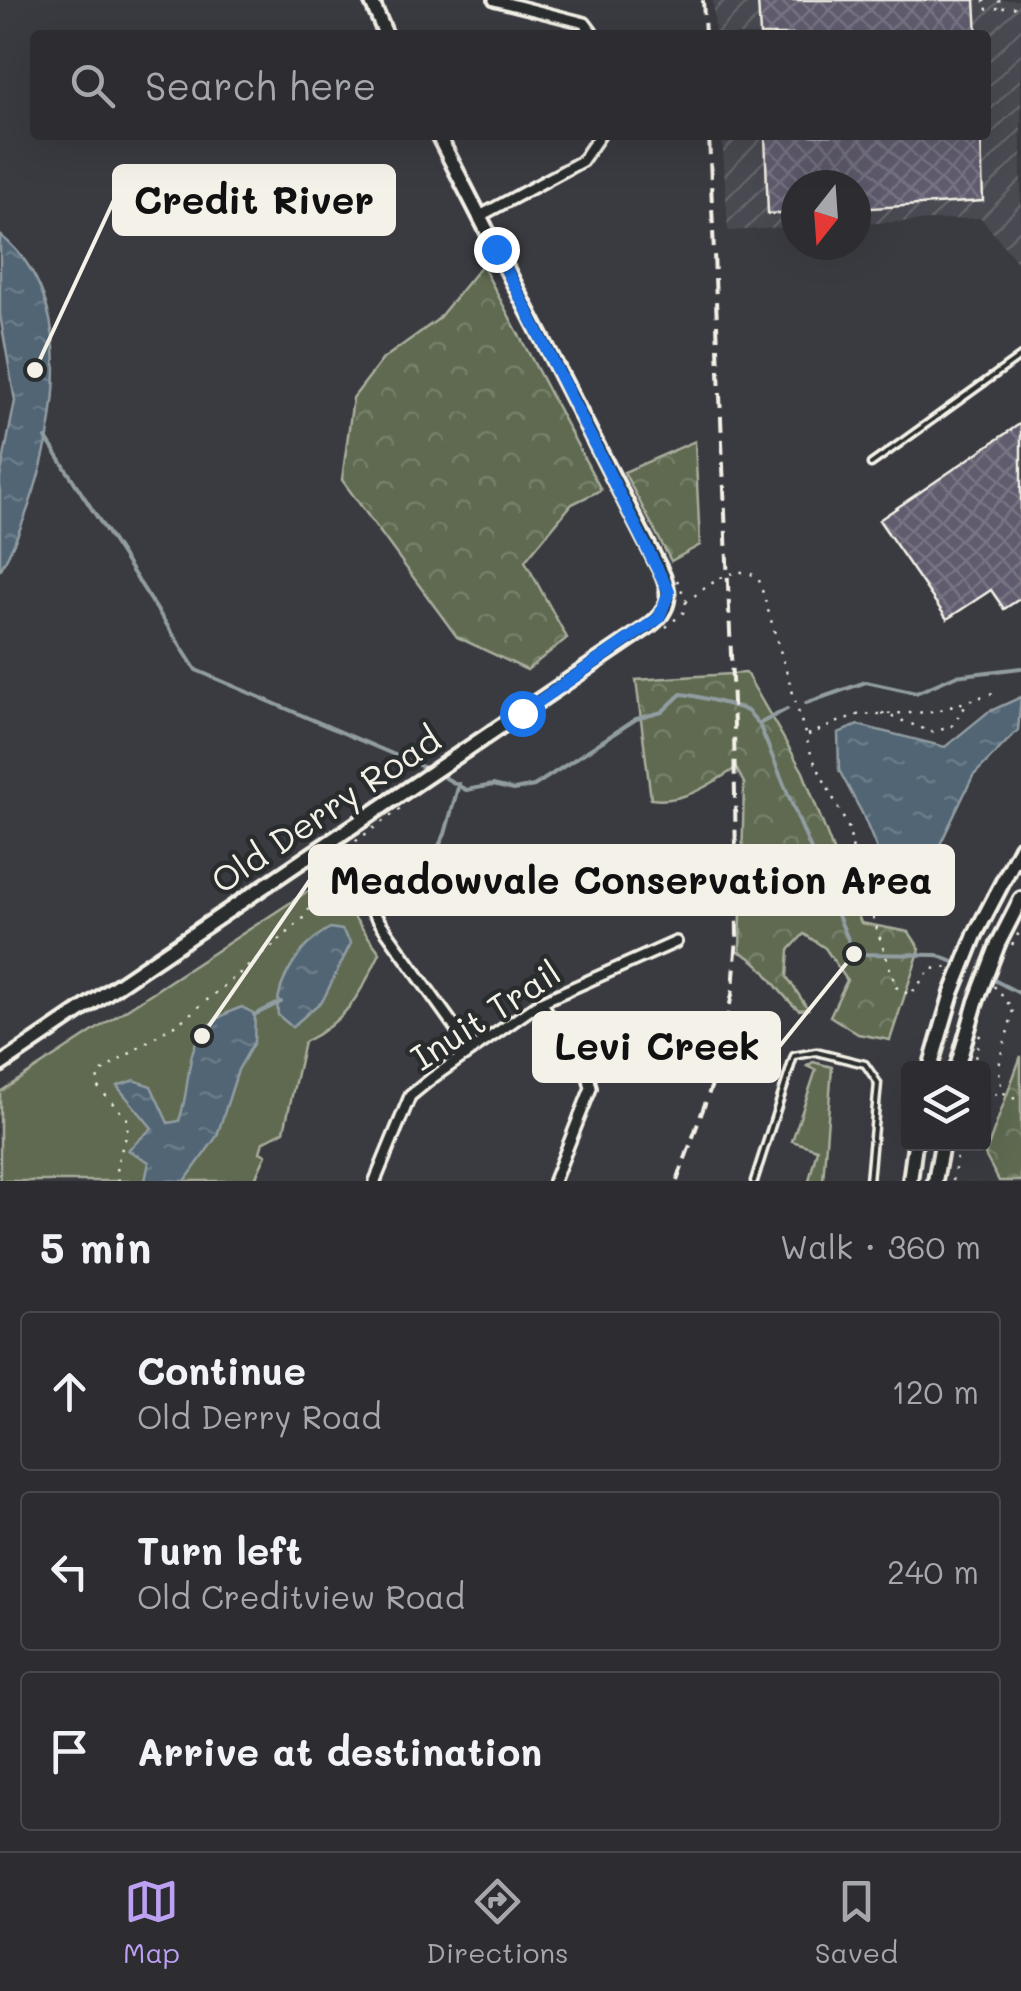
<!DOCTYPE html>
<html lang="en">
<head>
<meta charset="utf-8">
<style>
	body { margin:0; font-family:Mali,sans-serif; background:#38383d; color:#f1f3f6 }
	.controls { position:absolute; right:30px; bottom:30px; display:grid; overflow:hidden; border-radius:10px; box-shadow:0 10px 40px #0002 }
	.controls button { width:90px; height:90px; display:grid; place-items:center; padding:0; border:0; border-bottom:2px solid #48484d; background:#2c2c31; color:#f1f3f6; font:50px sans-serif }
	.compass { position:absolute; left:781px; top:170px; width:90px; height:90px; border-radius:50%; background:#2c2c31; box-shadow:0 10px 40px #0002; rotate:197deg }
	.stop { position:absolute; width:30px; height:30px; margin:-22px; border:8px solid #1a73e8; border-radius:50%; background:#fff }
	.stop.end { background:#1a73e8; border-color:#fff; box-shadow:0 2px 10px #0008 }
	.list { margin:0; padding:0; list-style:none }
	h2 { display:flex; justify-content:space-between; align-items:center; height:130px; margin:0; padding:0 40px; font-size:42px }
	h2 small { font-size:32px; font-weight:400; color:#a6a7ab }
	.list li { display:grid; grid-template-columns:65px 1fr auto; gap:30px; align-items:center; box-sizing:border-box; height:160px; margin:0 20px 20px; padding:0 20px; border:2px solid #48484d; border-radius:10px }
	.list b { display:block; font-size:38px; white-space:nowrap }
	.list p { margin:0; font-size:32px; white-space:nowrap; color:#a6a7ab }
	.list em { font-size:32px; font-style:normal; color:#a6a7ab }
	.icon { flex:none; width:55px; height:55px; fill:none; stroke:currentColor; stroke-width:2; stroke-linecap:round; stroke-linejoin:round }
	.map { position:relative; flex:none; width:1021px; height:1181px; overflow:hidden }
	.search { position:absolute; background:#2c2c31; box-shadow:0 10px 40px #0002; left:30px; right:30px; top:30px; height:110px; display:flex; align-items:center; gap:25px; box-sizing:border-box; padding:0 35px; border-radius:10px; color:#a6a7ab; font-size:38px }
	.sheet { height:670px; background:#2c2c31 }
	nav { display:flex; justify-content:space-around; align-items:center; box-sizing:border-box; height:140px; border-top:2px solid #48484d; background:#2c2c31; font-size:28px; color:#a6a7ab }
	nav a { display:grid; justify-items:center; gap:5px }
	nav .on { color:#bca0f2 }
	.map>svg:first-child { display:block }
	.industrial { fill:url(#industrial-furrows) }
	.green { fill:#5e6a51; stroke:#a9ae9c; stroke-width:2.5 }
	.forest { fill:url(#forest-crowns); stroke:#a9ae9c; stroke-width:2.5 }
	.water { fill:url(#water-ripples); stroke:#929da2; stroke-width:2.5 }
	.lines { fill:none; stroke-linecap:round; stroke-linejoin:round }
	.stream { stroke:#929da2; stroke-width:4 }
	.building { fill:url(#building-cross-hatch); stroke:#f4f1e8; stroke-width:2.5 }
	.lane-casing { stroke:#f4f1e8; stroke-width:11 }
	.street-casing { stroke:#f4f1e8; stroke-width:16 }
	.secondary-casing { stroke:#f4f1e8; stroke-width:20 }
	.path { stroke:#f4f1e8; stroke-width:2.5; stroke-dasharray:2.5 8; stroke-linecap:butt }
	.lane { stroke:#2a2d2e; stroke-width:4 }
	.street { stroke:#2a2d2e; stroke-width:9 }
	.secondary { stroke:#2a2d2e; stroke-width:12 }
	.rail { stroke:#f4f1e8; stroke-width:4; stroke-dasharray:15 8; stroke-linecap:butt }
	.secondary-bridge-casing { stroke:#f4f1e8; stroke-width:20; stroke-linecap:butt }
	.secondary-bridge { stroke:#2a2d2e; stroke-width:12 }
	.route { stroke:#1a73e8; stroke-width:12 }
	.labels { text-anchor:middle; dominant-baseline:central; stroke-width:9; stroke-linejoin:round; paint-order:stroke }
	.street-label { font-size:35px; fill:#f4f1e8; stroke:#2a2d2e }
	.leader { fill:none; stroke:#f4f1e8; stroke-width:4 }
	.callout-dot { fill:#f4f1e8; stroke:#2a2d2e; stroke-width:4 }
	.callout { fill:#f4f1e8; stroke:#f4f1e8; stroke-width:4 }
	.callout-label { font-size:38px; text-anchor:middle; font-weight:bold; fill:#111 }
</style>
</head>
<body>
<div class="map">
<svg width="1021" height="1181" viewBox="0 0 1021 1181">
	<defs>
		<pattern id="industrial-furrows" width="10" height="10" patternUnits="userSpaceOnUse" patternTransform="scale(2.5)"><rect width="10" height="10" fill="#484851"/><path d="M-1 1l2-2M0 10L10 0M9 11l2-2" fill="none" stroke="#63636a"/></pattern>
		<pattern id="forest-crowns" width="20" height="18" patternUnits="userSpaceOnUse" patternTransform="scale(2.5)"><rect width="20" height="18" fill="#5e6a51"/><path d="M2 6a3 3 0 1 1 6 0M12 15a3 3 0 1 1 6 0" fill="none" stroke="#76806a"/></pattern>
		<pattern id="water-ripples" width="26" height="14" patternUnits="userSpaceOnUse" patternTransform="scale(2.5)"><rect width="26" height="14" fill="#516574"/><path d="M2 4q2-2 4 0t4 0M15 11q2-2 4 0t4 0" fill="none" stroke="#6b7c88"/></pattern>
		<pattern id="building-cross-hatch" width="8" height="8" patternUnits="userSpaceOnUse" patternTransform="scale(2.5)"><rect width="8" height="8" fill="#605c6e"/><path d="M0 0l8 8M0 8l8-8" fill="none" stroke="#777483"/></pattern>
	</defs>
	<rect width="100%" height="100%" fill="#3a3b41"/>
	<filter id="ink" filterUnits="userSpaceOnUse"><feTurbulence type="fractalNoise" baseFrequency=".01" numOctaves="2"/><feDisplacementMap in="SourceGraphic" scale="20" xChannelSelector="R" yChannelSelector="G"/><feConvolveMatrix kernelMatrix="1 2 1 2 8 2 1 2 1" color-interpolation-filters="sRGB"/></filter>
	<g filter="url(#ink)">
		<path class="industrial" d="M713,0H1021V267L981,218L856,224V185H796V227L728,231L722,135H986V35H715Z"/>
		<path class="green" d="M308,891L341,899L380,953C361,994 345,1022 304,1042L284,1131L263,1142L260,1152L266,1155L254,1181H0V1092Z
			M813,1062L832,1067L823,1181H809L817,1149L792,1141L816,1070L807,1066Z"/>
		<path class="forest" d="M482,265L601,490L572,504L525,561L567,638L527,670L457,637L342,480L353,398L383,359L437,320Z
			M695,441L700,545L671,561L624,472Z
			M746,673L803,772L861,923L909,932L920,949L890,1040L858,1034L830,1016L847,980L825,948L804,934L789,950L787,977L808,1009L799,1010C774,991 767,964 740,952L744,783L736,768C711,784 682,804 651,799L636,680Z
			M1021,1056V1181H999L985,1155Z"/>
		<path class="water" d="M0,235C94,308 49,482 0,571V478L15,401L0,315Z
			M1021,697L1018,730L973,776L922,882L889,878L862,813L839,770L838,733L858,725L945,747L988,712Z
			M330,928L342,930L351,943L323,1000L292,1027L278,1015C274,982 302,943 330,928Z
			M242,1007L255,1014L254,1042L238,1070L217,1136L185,1181H145L149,1162L128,1150L152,1128L117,1086L134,1080L151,1086L168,1123L179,1121C197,1067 176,1030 242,1007Z"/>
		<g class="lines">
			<path class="stream" d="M46,438L196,670L430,770
				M806,703L866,682L916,693L955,676L1021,668
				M759,724L787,709
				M439,774L466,790L493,785L514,790L534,786L636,719L662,712L681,694C689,694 742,707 747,711C752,715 755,720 759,724L854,954L937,955L958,964
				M430,863L445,834L459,784
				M990,978L1021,994
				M254,1015L281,1002"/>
		</g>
		<path class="building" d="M758,0H975L977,35H760Z
			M765,135H981L983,201L856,209V185H796V212L768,214Z
			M1021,423V598L1004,609L991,590L947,619L879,520Z"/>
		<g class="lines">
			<g class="lane-casing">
				<path id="lane" d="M871,464L1021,356
					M754,1181L794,1056L816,1052L865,1064L878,1083L869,1181"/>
			</g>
			<g class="street-casing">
				<path id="street" d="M494,0L585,23L594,35
					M480,216L582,161L600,135
					M325,845L471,1050
					M541,1002L588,1075L591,1088L554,1181
					M375,1181L410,1096L432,1078L541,1002L676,942"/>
			</g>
			<g class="secondary-casing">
				<path id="secondary" d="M371,0L386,35
					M975,935L1021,847
					M998,944L1021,899
					M0,1065L649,626C670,610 672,594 661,571L438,135
					M930,1068L952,993
					M957,1068L976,1002
					M910,1181L915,1144
					M935,1181L942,1144"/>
			</g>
			<path class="path" d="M984,0V9L999,8
				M999,0L1000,8L1021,7
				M677,580L686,600
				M686,602C705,589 738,557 759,580L812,757L849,829L855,862L896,987L910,995L931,969L949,967
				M666,627L683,613L686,602
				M882,713L932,732L951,727L967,704
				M808,735L855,715L935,712L999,691
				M349,861L356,841L400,809
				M1012,945L1021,929
				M994,986L1013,1009C1009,1038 991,1063 1004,1093L1021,1102
				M973,1068L980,1034
				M984,1096L1002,1093
				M119,1181C112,1156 129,1144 128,1120L96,1085L99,1073L184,1019L274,945L305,917L320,888L335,872
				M953,1181L959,1144"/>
			<use href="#lane" class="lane"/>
			<use href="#street" class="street"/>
			<use href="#secondary" class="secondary"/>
			<path class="rail" d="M703,0L705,35
				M677,1181L714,1079L733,990L737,937L734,726L709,135"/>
			<g class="secondary-bridge-casing">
				<path id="secondary-bridge" d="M952,993L975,935
					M976,1002L998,944"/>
			</g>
			<use href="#secondary-bridge" class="secondary-bridge"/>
		</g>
	</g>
	<g class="lines" filter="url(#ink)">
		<path class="route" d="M496,249L669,592L659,618L522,713"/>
	</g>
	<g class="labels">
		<g class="street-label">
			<text transform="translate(325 809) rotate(-34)">Old Derry Road</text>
			<text transform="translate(485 1014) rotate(-33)">Inuit Trail</text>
		</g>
	</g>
	<path class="leader" d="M35 370L114 200M202 1036L310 880M854 954L779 1047"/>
	<g class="callout-dot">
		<circle cx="35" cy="370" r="10"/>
		<circle cx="202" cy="1036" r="10"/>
		<circle cx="854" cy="954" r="10"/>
	</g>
	<g class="callout">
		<rect x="114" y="166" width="280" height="68" rx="10"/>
		<rect x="310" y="846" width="643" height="68" rx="10"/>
		<rect x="534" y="1013" width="245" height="68" rx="10"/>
	</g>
	<g class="callout-label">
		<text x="254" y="214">Credit River</text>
		<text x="631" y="894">Meadowvale Conservation Area</text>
		<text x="657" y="1060">Levi Creek</text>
	</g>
</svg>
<div class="controls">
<button><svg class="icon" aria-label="layers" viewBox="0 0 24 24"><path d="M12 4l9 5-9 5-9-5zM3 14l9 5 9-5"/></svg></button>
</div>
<svg class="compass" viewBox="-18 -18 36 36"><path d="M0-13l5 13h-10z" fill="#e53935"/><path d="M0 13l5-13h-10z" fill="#a6a7ab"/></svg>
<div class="stop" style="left:522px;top:713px"></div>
<div class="stop end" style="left:496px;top:249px"></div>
<div class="search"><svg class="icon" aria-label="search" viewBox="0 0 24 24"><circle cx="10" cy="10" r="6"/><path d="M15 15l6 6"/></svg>Search here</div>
</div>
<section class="sheet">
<h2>5 min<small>Walk · 360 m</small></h2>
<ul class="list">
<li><svg class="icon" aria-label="ahead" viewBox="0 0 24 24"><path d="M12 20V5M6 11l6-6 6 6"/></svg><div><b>Continue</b><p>Old Derry Road</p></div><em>120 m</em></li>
<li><svg class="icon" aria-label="left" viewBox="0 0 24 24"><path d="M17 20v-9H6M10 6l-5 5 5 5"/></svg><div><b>Turn left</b><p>Old Creditview Road</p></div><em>240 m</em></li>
<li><svg class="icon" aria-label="arrive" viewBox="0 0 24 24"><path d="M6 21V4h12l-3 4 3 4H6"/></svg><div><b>Arrive at destination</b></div></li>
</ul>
</section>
<nav>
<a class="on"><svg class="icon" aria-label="map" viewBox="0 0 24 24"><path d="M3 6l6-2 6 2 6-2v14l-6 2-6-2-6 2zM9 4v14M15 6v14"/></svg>Map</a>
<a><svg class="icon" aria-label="directions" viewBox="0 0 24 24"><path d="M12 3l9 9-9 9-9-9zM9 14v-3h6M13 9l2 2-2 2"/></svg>Directions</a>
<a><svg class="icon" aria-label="saved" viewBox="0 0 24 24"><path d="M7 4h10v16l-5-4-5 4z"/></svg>Saved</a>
</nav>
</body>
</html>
